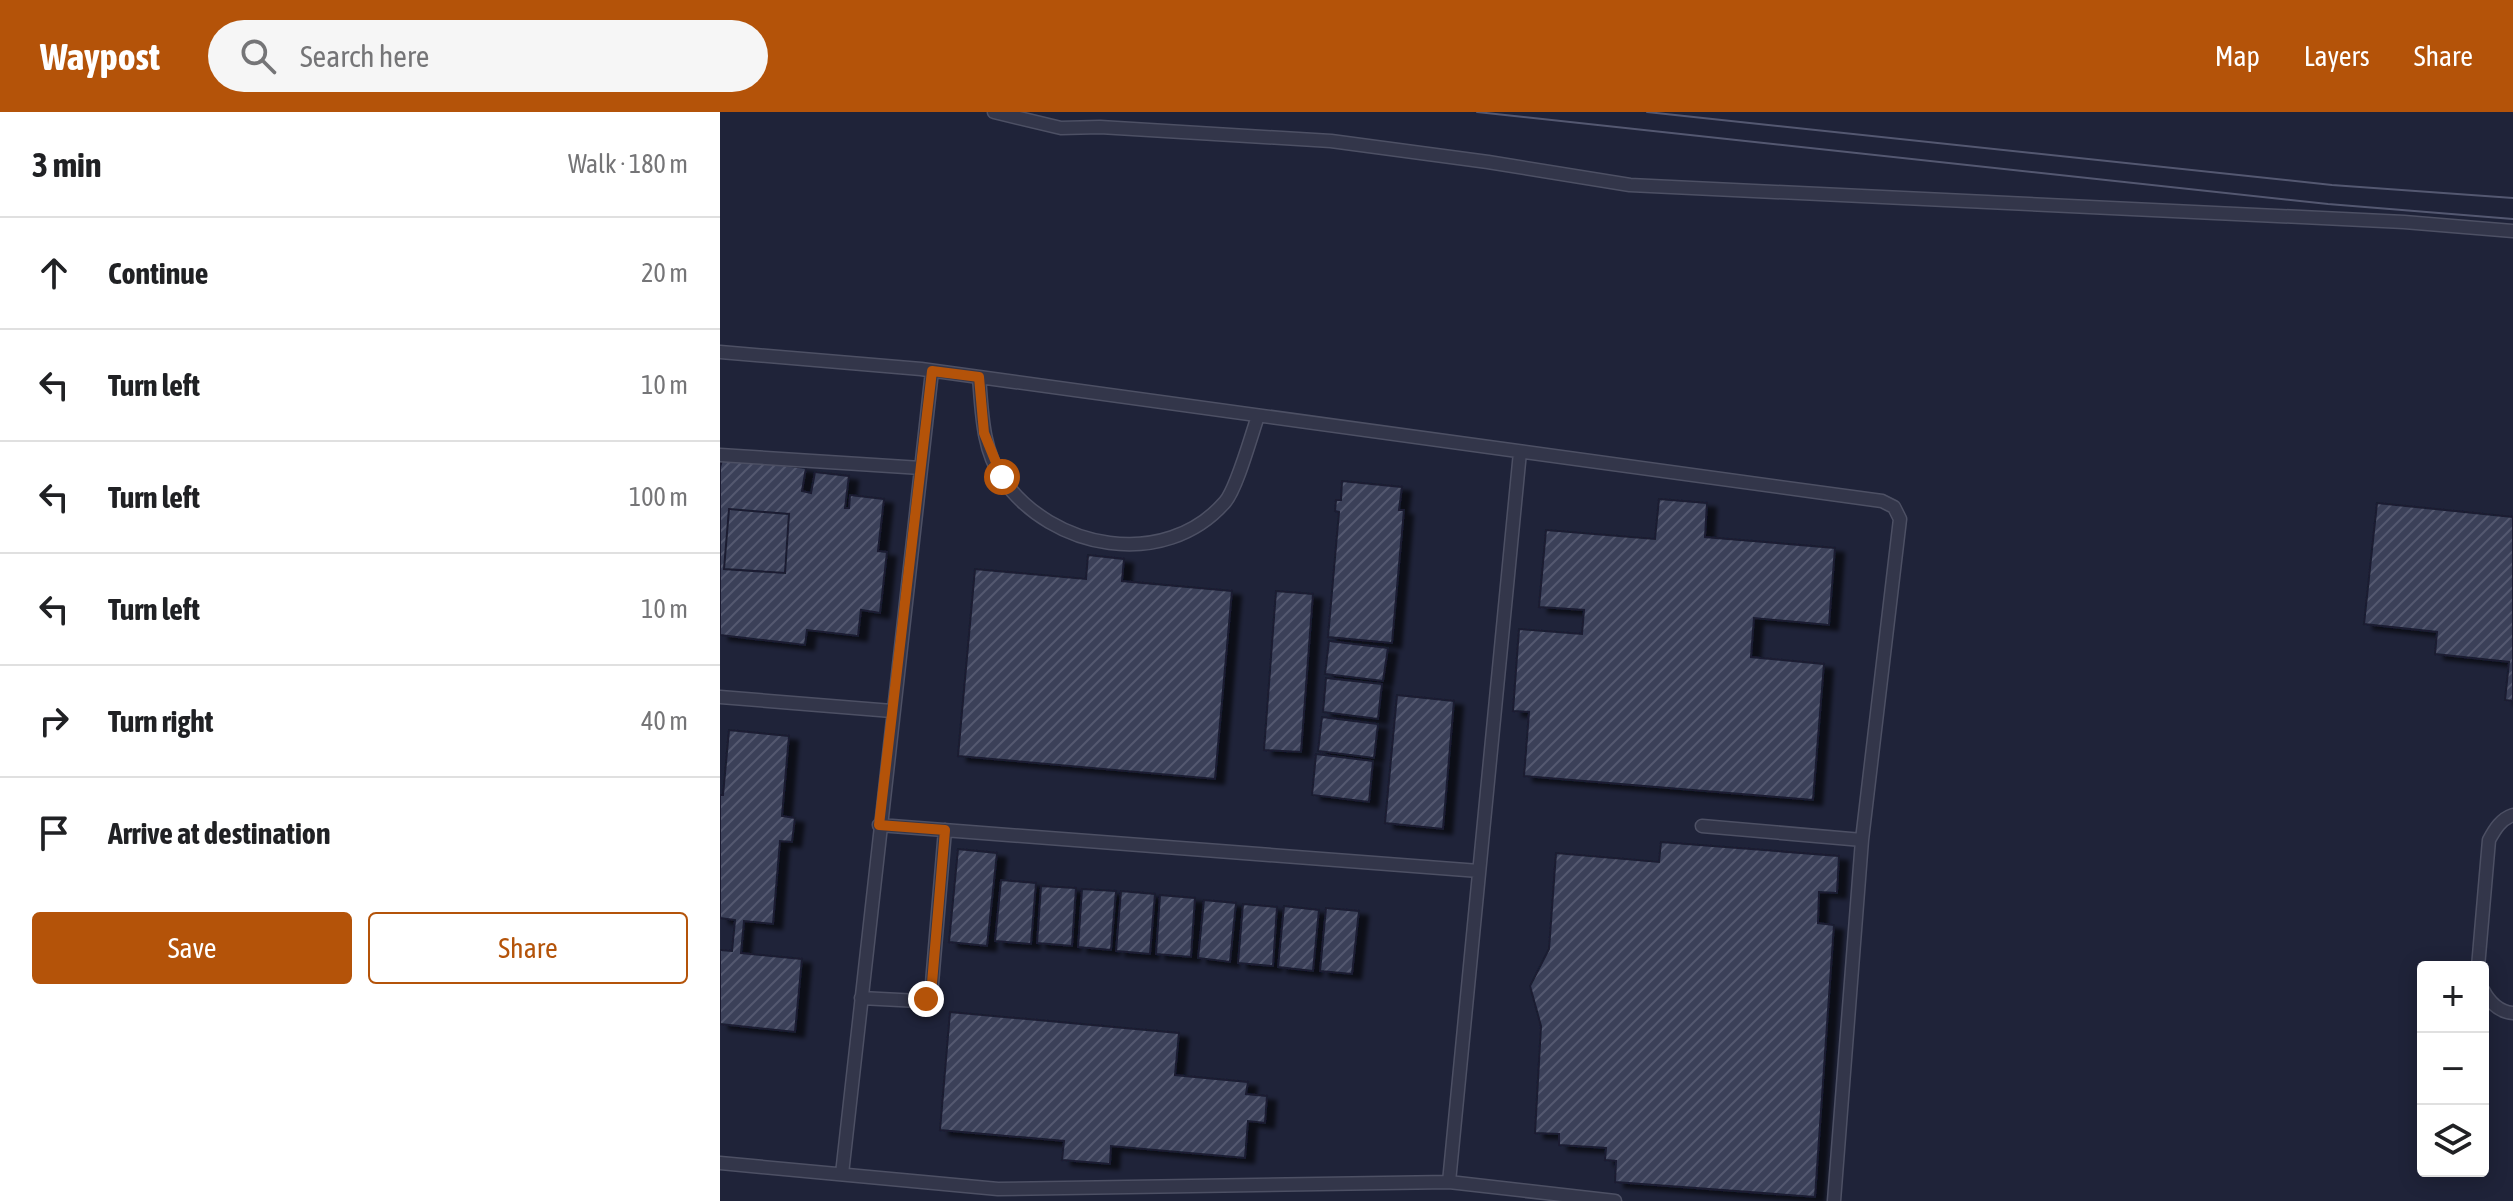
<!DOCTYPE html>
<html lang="en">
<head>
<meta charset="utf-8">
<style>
	body { margin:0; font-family:"Asap Condensed",sans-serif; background:#f6f6f6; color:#202124 }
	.controls { position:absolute; right:24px; bottom:24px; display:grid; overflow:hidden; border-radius:8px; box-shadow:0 4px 20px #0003 }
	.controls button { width:72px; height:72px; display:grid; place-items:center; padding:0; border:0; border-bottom:2px solid #e0e0e0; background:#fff; color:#202124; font:40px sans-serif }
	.stop { position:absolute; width:24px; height:24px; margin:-18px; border:6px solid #b45309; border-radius:50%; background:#fff }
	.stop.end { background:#b45309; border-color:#fff; box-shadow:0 2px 8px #0008 }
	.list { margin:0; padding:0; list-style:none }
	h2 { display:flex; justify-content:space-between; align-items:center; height:104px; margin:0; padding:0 32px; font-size:34px }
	h2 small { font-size:26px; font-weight:400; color:#757577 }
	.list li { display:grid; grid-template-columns:52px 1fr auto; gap:24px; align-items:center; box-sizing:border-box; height:112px; padding:0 32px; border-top:2px solid #e0e0e0 }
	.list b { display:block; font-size:30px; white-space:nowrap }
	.list em { font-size:26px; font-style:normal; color:#757577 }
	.actions { display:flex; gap:16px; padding:24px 32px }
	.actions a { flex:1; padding:18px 0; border:2px solid #b45309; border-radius:8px; text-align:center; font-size:28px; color:#b45309 }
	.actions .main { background:#b45309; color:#fff }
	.icon { flex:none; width:44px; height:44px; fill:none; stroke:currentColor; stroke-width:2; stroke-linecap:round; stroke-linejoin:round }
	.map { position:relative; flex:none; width:1793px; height:1089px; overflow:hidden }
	header { display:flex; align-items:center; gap:48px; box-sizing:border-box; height:112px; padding:0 40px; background:#b45309; color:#fff }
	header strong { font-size:38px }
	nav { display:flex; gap:44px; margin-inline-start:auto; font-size:28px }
	.search { width:560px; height:72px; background:#f6f6f6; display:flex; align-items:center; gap:20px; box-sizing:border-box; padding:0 28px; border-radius:44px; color:#757577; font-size:30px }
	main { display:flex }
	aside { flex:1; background:#fff }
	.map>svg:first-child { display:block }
	.building { fill:url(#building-hatch); stroke:#1a1d30; stroke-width:2; filter:url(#shadow) }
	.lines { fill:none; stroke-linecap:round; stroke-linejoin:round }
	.lane-casing { stroke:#4d5064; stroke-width:15 }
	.lane { stroke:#33364a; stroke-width:12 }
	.tram { stroke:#545871; stroke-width:2 }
	.route { stroke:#b45309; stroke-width:10 }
</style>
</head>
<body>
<header>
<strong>Waypost</strong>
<div class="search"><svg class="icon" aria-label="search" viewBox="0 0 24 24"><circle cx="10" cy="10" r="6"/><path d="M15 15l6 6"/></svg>Search here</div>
<nav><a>Map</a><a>Layers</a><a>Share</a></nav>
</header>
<main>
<aside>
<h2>3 min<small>Walk · 180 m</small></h2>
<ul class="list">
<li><svg class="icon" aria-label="ahead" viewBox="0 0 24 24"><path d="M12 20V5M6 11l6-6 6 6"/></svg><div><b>Continue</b></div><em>20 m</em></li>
<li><svg class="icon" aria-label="left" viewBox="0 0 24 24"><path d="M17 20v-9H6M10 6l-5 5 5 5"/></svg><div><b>Turn left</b></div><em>10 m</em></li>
<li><svg class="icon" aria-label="left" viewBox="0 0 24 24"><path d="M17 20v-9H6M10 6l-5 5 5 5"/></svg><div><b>Turn left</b></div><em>100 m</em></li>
<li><svg class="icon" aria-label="left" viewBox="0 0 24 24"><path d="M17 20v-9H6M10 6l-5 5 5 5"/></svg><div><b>Turn left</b></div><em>10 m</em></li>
<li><svg class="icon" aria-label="right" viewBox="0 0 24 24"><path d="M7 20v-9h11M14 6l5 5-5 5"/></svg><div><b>Turn right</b></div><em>40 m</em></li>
<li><svg class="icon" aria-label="arrive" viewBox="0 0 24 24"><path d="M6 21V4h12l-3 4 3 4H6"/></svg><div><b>Arrive at destination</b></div></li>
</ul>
<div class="actions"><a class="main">Save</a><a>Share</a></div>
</aside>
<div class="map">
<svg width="1793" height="1089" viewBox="0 0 1793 1089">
	<defs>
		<pattern id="building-hatch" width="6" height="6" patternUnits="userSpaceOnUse" patternTransform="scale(2)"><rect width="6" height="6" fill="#3a4059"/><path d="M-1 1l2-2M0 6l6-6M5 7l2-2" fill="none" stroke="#54596f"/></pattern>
		<filter id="shadow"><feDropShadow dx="9" dy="5" stdDeviation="2" flood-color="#0009"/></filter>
	</defs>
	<rect width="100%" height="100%" fill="#1f2339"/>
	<path class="building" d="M3,345L86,356L82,379L91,381L95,360L129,364L125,396H129L130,383L164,387L158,439L167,440L160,501L141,498L138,524L87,518L85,533L0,523V355Z
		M622,369L682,375L679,398H684L672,531L608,525L619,400L615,399L616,388H621Z
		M939,387L987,391L985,425L1115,436L1109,513L1034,506L1031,545L1104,552L1093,688L804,664L809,600L793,599L799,517L862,522L864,498L819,495L826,418L935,427Z
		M1657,391L1793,405V589L1785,588L1789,550L1715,542L1717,520L1644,512Z
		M9,397L69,402L65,461L4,457Z
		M368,443L404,447L402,469L512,479L495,667L238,644L255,457L366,467Z
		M556,479L593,482L581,640L544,638Z
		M609,529L668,536L663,569L605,562Z
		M606,566L662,572L658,607L603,600Z
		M677,583L734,589L723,717L665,711Z
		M602,605L658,612L654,646L598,639Z
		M9,618L69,624L62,704L75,706L72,730L60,729L53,812L24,809L21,841L82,847L75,920L0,912V838L12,839L15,808L0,806V683H3Z
		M596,642L653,649L649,690L592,683Z
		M941,730L1119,744L1117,781L1099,780L1098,811L1114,813L1095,1085L895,1070L896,1049L885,1048L886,1036L839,1033V1022L815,1021L821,914L810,874L829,837L836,741L939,750Z
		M238,737L277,741L267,834L229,830Z
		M281,768L316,771L311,832L275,829Z
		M321,774L356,776L352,834L317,831Z
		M362,777L396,779L391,838L358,835Z
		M401,779L435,782L430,842L396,839Z
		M440,783L475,786L471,845L436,842Z
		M484,788L516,791L510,850L478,846Z
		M523,792L557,795L553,854L518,851Z
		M564,794L599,798L593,859L558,855Z
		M606,796L639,799L632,862L600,859Z
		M230,900L459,921L455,963L528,970L526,982L547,984L545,1011L528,1009L525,1046L391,1034L390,1052L342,1048L344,1029L220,1018Z"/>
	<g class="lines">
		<g class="lane-casing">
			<path id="lane" d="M274,0L341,16L380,15L611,29L768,50L910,73L1684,110L1793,119
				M0,240L201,257L1162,389L1174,395L1180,407L1142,728L1114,1089
				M259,265C262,299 262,337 282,366C331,438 445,459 505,390C517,376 531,324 538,304
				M0,343L201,356
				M0,585L172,599
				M159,713L759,759
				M982,714L1142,728
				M1758,855L1769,728C1775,717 1781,707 1793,703
				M1763,878C1770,891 1779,900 1793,901
				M141,886L199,889L211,883L225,718
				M0,1051L278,1077L729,1070L895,1089
				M122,1062L212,259
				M729,1070L800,340"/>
		</g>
		<use href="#lane" class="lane"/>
		<path class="tram" d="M757,0L1608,92L1793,107
			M927,0L1612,73L1793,86"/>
	</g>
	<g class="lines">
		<path class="route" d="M206,887L211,883L225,718L159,713L212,259L259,265L264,321L282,365"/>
	</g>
</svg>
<div class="controls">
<button>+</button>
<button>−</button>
<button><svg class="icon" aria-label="layers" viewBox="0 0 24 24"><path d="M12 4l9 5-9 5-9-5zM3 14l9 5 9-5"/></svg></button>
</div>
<div class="stop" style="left:282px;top:365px"></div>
<div class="stop end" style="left:206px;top:887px"></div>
</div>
</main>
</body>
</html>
